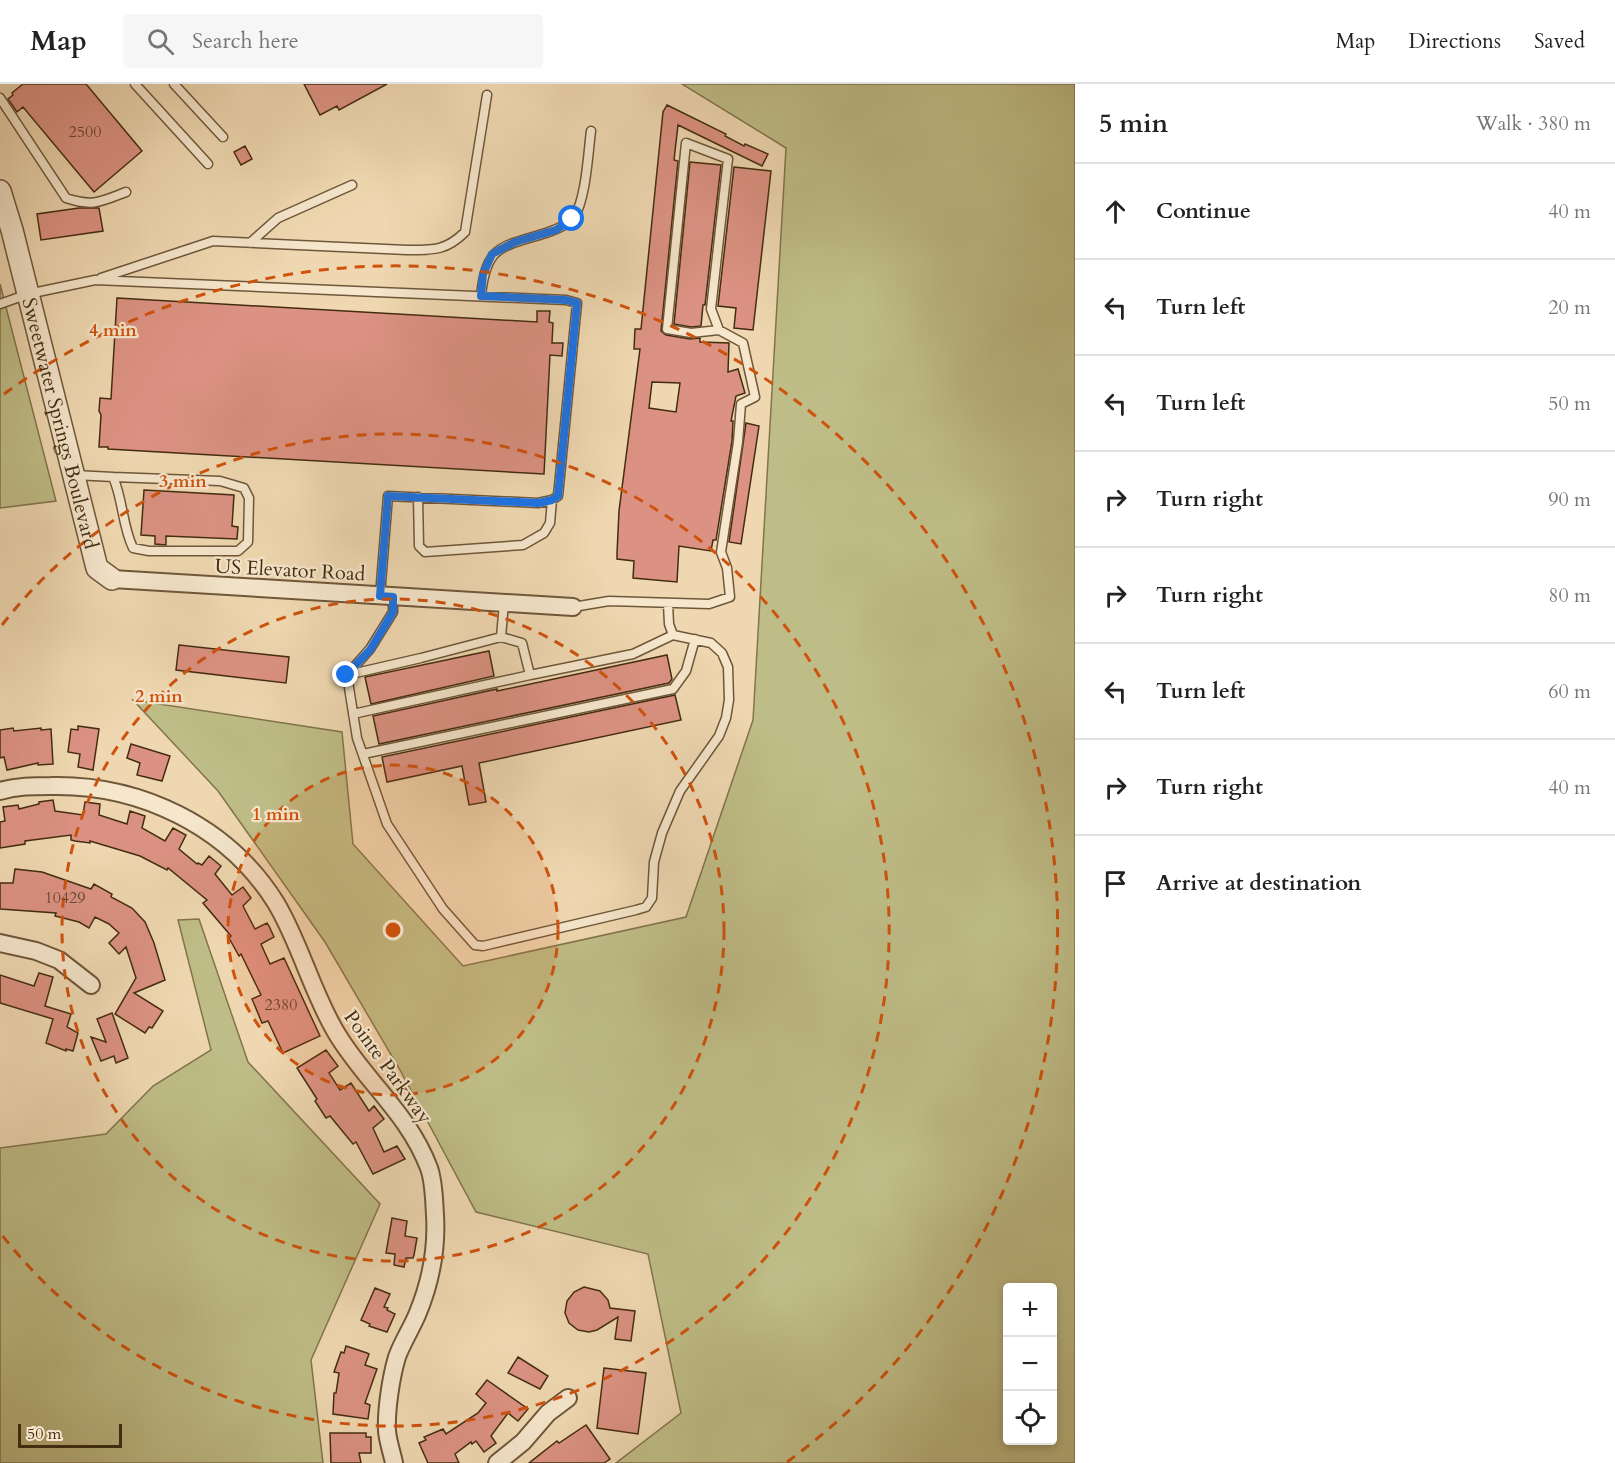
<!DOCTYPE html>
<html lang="en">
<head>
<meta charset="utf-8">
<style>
	body { margin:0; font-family:Cardo,serif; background:#f6f6f6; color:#222 }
	.controls { position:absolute; right:18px; bottom:18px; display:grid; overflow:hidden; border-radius:6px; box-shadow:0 3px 9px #0003 }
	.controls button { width:54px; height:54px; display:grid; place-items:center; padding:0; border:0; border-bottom:2px solid #e0e0e0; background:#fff; color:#222; font:30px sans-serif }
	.scale { position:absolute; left:18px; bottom:15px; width:104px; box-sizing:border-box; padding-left:6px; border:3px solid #442c11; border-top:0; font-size:16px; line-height:21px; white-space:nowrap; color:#442c11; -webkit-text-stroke:4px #f5e6cc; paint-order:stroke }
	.stop { position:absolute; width:18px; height:18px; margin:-14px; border:4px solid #1a73e8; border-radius:50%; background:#fff }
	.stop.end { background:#1a73e8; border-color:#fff; box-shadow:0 2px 6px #0008 }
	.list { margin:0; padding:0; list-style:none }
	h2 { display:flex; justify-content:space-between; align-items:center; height:78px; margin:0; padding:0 24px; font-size:26px }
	h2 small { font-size:20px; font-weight:400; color:#767676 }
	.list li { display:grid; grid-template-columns:39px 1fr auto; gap:18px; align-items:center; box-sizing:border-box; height:96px; padding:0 24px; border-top:2px solid #e0e0e0 }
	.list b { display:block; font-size:22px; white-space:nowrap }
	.list em { font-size:20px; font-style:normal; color:#767676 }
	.icon { flex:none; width:33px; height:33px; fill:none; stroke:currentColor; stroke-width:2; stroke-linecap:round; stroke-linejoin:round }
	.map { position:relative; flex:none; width:1075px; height:1379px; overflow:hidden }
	header { display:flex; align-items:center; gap:36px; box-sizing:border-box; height:84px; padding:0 30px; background:#fff; border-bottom:2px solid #e0e0e0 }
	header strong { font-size:28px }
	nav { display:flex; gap:33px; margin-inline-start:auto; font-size:21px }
	.search { width:420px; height:54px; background:#f6f6f6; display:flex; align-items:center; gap:15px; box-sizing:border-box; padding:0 21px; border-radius:6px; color:#767676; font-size:22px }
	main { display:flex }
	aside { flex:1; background:#fff }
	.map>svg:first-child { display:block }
	.green { fill:#bfbd87; stroke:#82744c; stroke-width:1.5; fill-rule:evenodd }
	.building { fill:#dc9283; stroke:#442c11; stroke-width:1.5; fill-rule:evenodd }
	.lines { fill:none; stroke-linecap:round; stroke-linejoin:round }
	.service-casing { stroke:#6f5739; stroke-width:11 }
	.minor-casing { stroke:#6f5739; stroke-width:20 }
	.tertiary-casing { stroke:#6f5739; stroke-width:24 }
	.service { stroke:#f5e6cc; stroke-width:8 }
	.minor { stroke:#f5e6cc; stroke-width:16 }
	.tertiary { stroke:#f5e6cc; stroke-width:21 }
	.route { stroke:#1a73e8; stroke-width:8 }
	.ring { fill:none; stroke:#cf520d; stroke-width:3; stroke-dasharray:10 8 }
	.labels { text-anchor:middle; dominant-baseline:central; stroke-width:4.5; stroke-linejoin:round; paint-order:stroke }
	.number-label { font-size:16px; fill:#6a462e }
	.street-label { font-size:20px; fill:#442c11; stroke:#f5e6cc }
	.centre { fill:#cf520d; stroke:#f5e6cc; stroke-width:3 }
	.ring-label { font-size:18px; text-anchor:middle; font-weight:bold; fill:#cf520d; stroke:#f5e6cc; stroke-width:4.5; stroke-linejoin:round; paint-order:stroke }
</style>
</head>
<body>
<header>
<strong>Map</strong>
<div class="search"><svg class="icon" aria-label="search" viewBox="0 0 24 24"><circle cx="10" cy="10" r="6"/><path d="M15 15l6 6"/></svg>Search here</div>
<nav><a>Map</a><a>Directions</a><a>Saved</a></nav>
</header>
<main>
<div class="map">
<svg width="1075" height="1379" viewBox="0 0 1075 1379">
	<rect width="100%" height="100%" fill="#efd8b1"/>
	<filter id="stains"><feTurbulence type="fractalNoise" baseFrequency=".00333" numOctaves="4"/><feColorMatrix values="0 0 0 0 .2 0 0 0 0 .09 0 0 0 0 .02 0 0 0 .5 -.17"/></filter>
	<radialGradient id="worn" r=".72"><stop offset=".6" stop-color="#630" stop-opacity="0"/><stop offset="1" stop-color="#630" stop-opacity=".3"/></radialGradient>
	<path class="green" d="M682,0H1075V1379H616L681,1329L648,1170L476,1128L400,986L325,858L218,707L133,616L342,648L353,760L463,882L686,833L753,636L786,64ZM1008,1204H1052V1356H1008Z
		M0,200L56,417L0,424Z
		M199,835L248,978L380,1120L311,1276L323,1379H0V1064L106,1050L153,1002L211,966L178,836Z"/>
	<path class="building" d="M23,0H86L142,67L94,108L23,23L17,28L8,15L13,11L12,9Z
		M304,0H387L339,26L337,22L320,31Z
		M667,21L726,50L725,52L744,62L745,60L768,70L762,82L678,41L674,76L678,77L661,247L666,251L690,255L700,254V258L729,259L728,288L738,285L745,309L736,312L731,337H733L732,357L716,456H713L711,467L679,462L677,498L633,494L634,477L617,475V469L619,427L640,265H634L635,245H641L663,28ZM652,298L680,299L676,328L649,324Z
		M245,62L252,75L241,81L234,68Z
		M690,78L721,81L705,221H703L701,242L691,243L674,240Z
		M734,83L771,87L753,246L734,244L736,224L718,222Z
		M79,124H99L103,147L41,156L37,130Z
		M117,214L537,238V227H550L549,238L553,239L552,259H563L562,272L550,271L544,390L108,365V363H99L101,331L99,327L100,314L111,315Z
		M746,339L759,342L741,460L729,458Z
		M144,406L234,411L232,442L238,443L237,455L166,452V461L155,460V452L141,451Z
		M179,561L289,573L286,599L176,586Z
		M489,567L494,592L371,620L365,593Z
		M667,571L672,595L669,599L379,660L373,632L497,605V607Z
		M675,611L681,636L479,679L486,718L469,721L462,682L387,698L382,673Z
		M78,642L99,645L93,686L78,683L80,670L68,668L71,645L78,646Z
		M13,644L14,647L41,644V646L51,645L53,680L38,681V679L7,686L4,673L0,674V646Z
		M131,660L170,672L162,697L137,691L140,679L127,674Z
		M53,716L55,727L83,731L85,718L100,720L99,731L127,740L130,727L145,732L142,744L165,757L173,744L186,751L179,765L197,780L198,779L202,781L209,772L221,782L215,790L232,811L243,803L251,814L243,822L255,845L267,839L269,842L274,853L261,860L270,880L284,874L320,952L283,969L268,937L262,939L252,915L261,911L241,870L239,872L229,854L231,852L203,819L207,816L168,784L167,786L140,772L90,757V759L75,757L71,756V751L25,757V760L0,764V738L5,737L3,723L18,721L19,725L39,720V718Z
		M15,785L42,788L91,805L94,800L112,810L111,813L132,824L145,838L154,859L165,896L134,909L163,927L152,944L149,943L145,949L115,930L136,894L126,863L119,870L109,859L119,849L109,840L95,833L89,844L79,838L55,832L56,829L0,825V799H13Z
		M39,889L53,893L45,922L71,930L67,943L78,949L73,967L66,965V967L46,959L53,935L0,919V891L34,902Z
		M112,929L128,974L116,979L114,972L101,977L91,953L106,958L97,935Z
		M326,966L338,982L329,989L340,1006L351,999L369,1027L374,1022L384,1035L373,1044L384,1068L397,1062L405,1075L373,1090L356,1058L353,1060L330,1032L326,1034L315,1017L317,1015L297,984Z
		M392,1134L407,1137L405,1152L417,1154L414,1171L413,1174H406L404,1183L394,1181L395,1170L386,1169Z
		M584,1203L600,1207L608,1216L610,1224L635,1227L631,1257L615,1255L618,1233L597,1246L589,1248L578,1246L569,1239L565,1229L567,1217L574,1208Z
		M375,1204L390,1210L384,1223L388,1224L387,1226L395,1230L387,1248L369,1242L370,1240L361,1236Z
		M346,1262L367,1269L369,1270L365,1281L377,1285L365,1319L370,1321L368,1335L333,1330L334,1309H336L339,1289L334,1288L341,1268L344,1269Z
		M518,1273L548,1292L540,1305L508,1289Z
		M604,1284L646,1289L638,1350L597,1344Z
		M487,1296L528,1325L518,1337L508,1329L491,1352L496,1359L484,1368L476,1357L472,1360L471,1358L455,1370L459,1379H428L419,1359L426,1356L424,1353L443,1345L446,1350L478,1329L486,1319L476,1310Z
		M586,1341L610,1375L604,1379H529L557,1357L559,1359Z
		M330,1349H366V1353H371V1369H359L361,1379H331Z"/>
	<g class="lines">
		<g class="service-casing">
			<path id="service" d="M135,0L208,80
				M174,0L223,53
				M0,14L66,114C93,123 100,118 126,108
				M250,159L278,134L352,101
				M101,194L213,157L407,166C433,166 446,167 465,148L487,11
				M481,212C486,161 501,163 546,149C555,146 568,141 574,133C586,115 588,70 591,47
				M0,220L28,210L95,196L566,216L577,219L558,412L552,416L538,419L388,412L380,512
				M75,391L113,393C123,415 122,441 133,464L149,467H238L248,458L249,414L244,404L220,397L113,393
				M418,413L419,462L425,468L523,461L544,449L550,439L552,416
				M393,513V528L370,565L347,591L357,654L387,740L443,825L475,861L483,862L636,826L646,823L652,814L654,778L662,749L680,707L719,652L726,634L729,616L728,583L722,569L711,559L673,551L669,540L668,519
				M573,523L609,517L709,520L730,513L727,484L721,468L738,358L741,320L755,313L743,259L719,246L711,225L728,75L686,59L667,245L691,249L719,246
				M347,591L421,574L501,553L504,519
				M530,591L633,570L673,551
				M353,630L530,591L522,559L501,553
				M363,670L673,605L686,587L695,555"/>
		</g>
		<g class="minor-casing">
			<path id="minor" d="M112,495L573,523
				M0,707C17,702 33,702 51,702C140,700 228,742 276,819C301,861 312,909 337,950C366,998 408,1029 429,1084C434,1098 434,1116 435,1131C437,1164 430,1200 417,1231C411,1245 402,1259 397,1273C391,1293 386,1326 387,1347C388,1358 392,1369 394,1379
				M0,859L36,867L59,876L91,901
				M497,1379L523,1358L548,1329L568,1314"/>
		</g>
		<g class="tertiary-casing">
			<g id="tertiary">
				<path id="s1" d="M0,107L12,146L97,484L112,495"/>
			</g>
		</g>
		<use href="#service" class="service"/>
		<use href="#minor" class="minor"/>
		<use href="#tertiary" class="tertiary"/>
	</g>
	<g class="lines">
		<path class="route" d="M346,591L370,566L393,528V513L380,512L388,412L538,419L552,416L558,412L577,219L566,216L481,212L483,190L492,170L515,158L556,146L572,135"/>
	</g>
	<circle cx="393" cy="846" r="165" fill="#cf520d" fill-opacity=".12"/>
	<g class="ring">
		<circle cx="393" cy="846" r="165"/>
		<circle cx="393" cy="846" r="331"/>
		<path d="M2 541A496 496 0 1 1 2 1151"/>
		<path d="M4 310A662 662 0 0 1 787 1378"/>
	</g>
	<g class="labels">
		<g class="number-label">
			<text x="85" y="48">2500</text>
			<text x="65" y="814">10429</text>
			<text x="281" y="921">2380</text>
		</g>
		<g class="street-label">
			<text stroke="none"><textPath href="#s1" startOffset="240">Sweetwater Springs Boulevard</textPath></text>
			<text transform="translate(290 486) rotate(3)">US Elevator Road</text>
			<text transform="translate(388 983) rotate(54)">Pointe Parkway</text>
		</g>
	</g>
	<circle cx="393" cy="846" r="9" class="centre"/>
	<g class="ring-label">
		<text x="113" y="252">4 min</text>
		<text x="183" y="403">3 min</text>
		<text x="159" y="618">2 min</text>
		<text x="276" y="736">1 min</text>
	</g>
	<rect width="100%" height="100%" filter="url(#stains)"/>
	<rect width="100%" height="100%" fill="url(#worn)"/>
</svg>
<div class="controls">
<button>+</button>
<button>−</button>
<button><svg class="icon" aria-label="locate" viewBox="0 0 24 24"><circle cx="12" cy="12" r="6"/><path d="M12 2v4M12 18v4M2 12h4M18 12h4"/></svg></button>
</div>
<div class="scale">50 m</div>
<div class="stop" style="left:572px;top:135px"></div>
<div class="stop end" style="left:346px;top:591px"></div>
</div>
<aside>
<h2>5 min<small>Walk · 380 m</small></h2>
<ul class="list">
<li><svg class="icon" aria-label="ahead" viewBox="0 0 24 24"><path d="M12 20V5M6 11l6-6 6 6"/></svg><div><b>Continue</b></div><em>40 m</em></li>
<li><svg class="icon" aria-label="left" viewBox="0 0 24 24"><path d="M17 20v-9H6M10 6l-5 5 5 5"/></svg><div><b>Turn left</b></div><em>20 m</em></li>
<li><svg class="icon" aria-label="left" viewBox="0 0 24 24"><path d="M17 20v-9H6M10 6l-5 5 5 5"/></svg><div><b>Turn left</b></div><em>50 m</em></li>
<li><svg class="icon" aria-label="right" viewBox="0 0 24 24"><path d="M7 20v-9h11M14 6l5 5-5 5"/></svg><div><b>Turn right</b></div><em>90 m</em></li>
<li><svg class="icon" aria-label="right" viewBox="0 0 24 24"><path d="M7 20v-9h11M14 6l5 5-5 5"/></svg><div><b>Turn right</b></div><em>80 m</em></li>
<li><svg class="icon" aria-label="left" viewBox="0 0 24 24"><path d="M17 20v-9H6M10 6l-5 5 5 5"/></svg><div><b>Turn left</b></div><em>60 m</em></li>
<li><svg class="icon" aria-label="right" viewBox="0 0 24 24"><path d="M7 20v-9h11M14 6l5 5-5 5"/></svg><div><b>Turn right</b></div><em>40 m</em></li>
<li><svg class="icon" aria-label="arrive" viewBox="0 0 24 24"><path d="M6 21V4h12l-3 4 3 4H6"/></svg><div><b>Arrive at destination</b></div></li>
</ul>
</aside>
</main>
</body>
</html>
